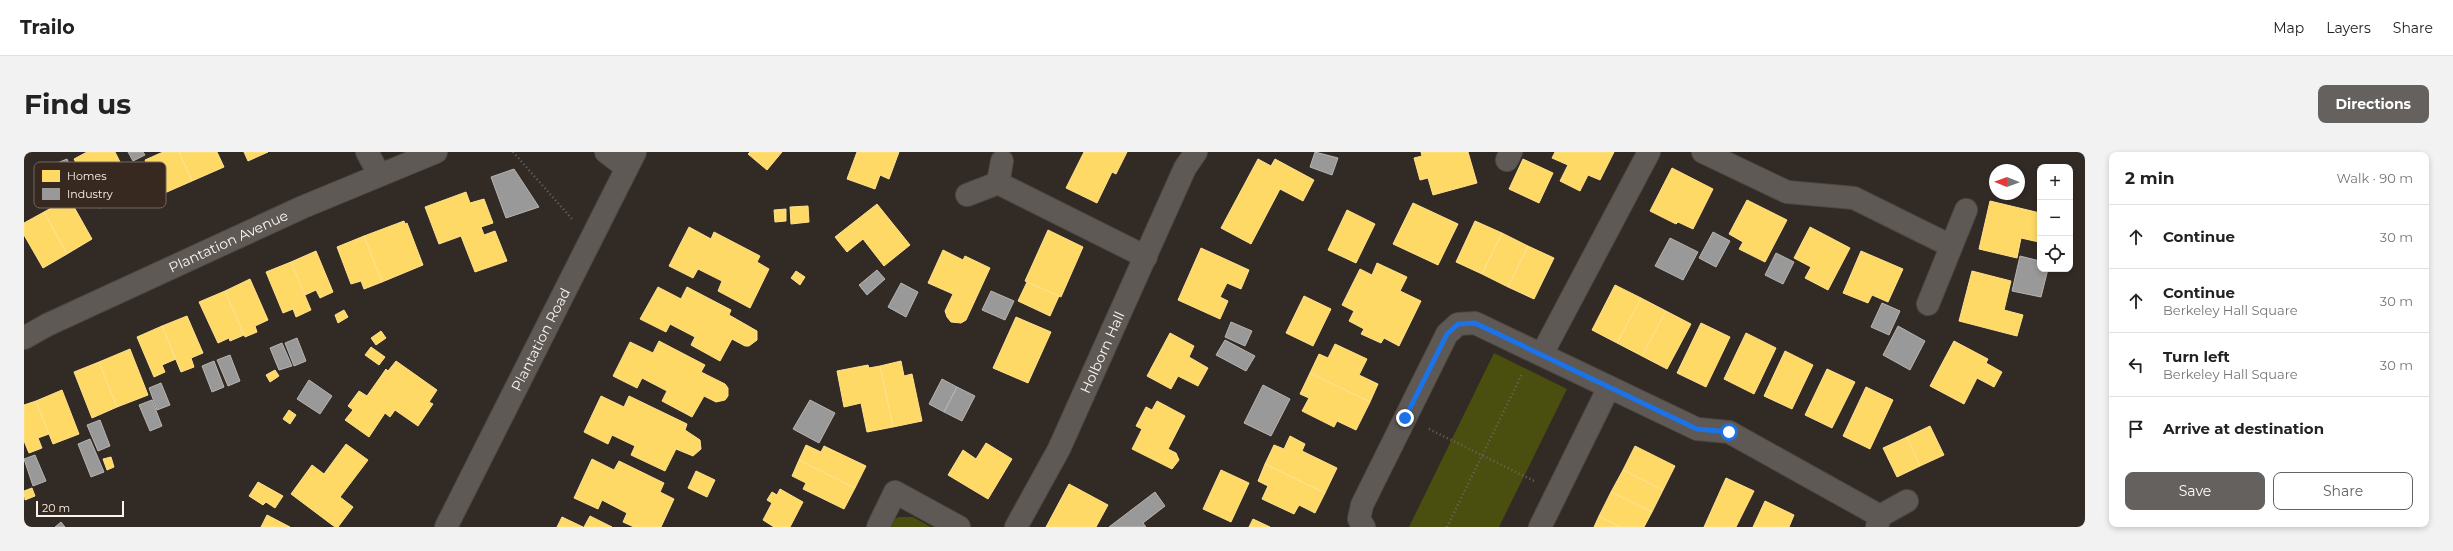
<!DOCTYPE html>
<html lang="en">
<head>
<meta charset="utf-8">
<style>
	body { margin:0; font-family:Montserrat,sans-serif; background:#f2f2f2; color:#222 }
	.controls { position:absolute; right:12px; top:12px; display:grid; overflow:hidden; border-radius:8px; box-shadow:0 2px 6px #0003 }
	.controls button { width:36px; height:36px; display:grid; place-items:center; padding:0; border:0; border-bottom:1px solid #e0e0e0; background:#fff; color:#222; font:20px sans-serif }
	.compass { position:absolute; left:1965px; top:12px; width:36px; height:36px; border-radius:50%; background:#fff; box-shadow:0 2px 6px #0003; rotate:271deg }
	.scale { position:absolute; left:12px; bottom:10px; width:88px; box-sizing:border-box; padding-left:4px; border:2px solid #fcf3ed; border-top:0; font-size:11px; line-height:14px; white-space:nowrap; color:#fcf3ed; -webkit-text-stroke:3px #372920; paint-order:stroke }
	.stop { position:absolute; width:12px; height:12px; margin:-9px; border:3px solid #1a73e8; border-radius:50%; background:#fff }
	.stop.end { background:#1a73e8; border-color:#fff; box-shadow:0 1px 4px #0008 }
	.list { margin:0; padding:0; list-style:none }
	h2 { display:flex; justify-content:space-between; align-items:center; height:52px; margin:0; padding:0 16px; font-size:17px }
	h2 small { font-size:13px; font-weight:400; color:#767676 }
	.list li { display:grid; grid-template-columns:26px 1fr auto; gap:12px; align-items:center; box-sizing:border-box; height:64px; padding:0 16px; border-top:1px solid #e0e0e0 }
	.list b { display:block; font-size:15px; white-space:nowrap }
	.list p { margin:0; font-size:13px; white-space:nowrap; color:#767676 }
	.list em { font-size:13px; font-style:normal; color:#767676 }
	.actions { display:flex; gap:8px; padding:12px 16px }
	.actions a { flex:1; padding:9px 0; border:1px solid #64615e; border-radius:8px; text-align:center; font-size:14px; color:#64615e }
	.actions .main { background:#64615e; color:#fff }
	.icon { flex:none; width:22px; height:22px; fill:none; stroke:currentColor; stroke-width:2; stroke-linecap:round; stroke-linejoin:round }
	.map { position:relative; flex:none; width:2061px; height:375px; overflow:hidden; border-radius:8px }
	header { display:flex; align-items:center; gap:24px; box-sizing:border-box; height:56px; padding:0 20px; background:#fff; border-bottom:1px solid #e0e0e0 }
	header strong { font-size:19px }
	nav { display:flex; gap:22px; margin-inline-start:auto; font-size:14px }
	.intro { display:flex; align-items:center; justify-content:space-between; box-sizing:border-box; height:96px; padding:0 24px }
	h1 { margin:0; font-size:28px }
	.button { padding:10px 18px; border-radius:8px; background:#64615e; color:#fff; font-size:14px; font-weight:700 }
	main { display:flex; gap:24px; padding:0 24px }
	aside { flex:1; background:#fff; border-radius:8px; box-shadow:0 2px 6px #0003 }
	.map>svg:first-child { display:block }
	.grass { fill:#4a4e0f }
	.homes { fill:#ffd966; stroke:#fee18e }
	.industry { fill:#999; stroke:#b7b4b2 }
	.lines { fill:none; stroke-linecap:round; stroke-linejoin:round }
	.minor-casing { stroke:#4e4843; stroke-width:24 }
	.path { stroke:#6d6763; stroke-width:2.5; stroke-dasharray:1 3; stroke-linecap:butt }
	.minor { stroke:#5f5955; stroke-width:22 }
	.route { stroke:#1a73e8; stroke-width:5 }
	.labels { text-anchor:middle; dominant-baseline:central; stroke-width:4; stroke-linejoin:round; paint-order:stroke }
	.street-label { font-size:14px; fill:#fcf3ed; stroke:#372920 }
	.key { fill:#372920; stroke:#72665e; stroke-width:1 }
	.key-label { font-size:11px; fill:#fcf3ed }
</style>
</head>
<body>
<header>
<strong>Trailo</strong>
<nav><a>Map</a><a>Layers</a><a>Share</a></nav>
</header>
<div class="intro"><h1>Find us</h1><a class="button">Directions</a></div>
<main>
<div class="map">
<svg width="2061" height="375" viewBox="0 0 2061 375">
	<rect width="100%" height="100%" fill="#322a25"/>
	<path class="grass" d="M1470,201L1543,237L1475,375H1385Z
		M875,365H889L907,375H863L867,369Z"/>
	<path class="homes" d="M63,0H91L110,38L75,56L50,7Z
		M139,0H155L168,29L136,43L121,8Z
		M155,0H193L200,15L168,29Z
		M220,0H244L224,9Z
		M726,0H758L743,18L724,2Z
		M833,0H875L865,27L856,23L851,37L823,27Z
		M1060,0H1103L1092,22L1088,20L1073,51L1042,36Z
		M1397,0H1444L1453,31L1409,43L1404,26L1396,28L1390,6L1398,4Z
		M1531,0H1590L1576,28L1564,23L1556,39L1536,29L1544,13L1528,6Z
		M1234,7L1247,14L1251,7L1290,28L1279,49L1256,37L1227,92L1197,76Z
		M1499,7L1529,21L1515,51L1485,37Z
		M1648,16L1689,37L1669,77L1654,70L1652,72L1626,59Z
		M442,40L446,51L460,47L469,71L457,75L460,83L471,79L483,109L451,120L437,84L415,92L401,55Z
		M45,46L68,87L43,102L20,60Z
		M1723,48L1763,68L1741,110L1715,97L1719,90L1705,82Z
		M1966,49L2016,61L2015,90L1997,86L1993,106L1955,97Z
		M1389,51L1434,72L1414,113L1369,92Z
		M853,52L886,93L860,114L839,87L823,100L811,85Z
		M784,54L785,70L767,72L766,55Z
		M762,57V69L751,70L750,58Z
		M1323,58L1351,72L1332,111L1304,98Z
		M20,60L43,102L19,116L0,83V71Z
		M380,69L381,72L383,71L399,113L358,130L340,84Z
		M1451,69L1478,81L1458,122L1432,110Z
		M665,75L687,87L690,80L736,104L733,110L745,117L726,156L694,139L698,129L674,117L669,126L645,114Z
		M1786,75L1826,96L1804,138L1781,126L1787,115L1770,106Z
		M1024,78L1059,95L1037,145L1001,129Z
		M1478,81L1504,94L1484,135L1458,122Z
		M340,84L358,130L340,137L337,129L327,132L313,95Z
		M1504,94L1530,106L1510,147L1484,135Z
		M1177,96L1225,118L1217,137L1203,131L1196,145L1204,149L1196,167L1154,148Z
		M919,98L939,108L941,104L966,116L942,168L937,171L927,170L923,165L921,159L929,142L904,131Z
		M292,99L309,140L296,146L292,138L281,143L267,110Z
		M1837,99L1879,117L1864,150L1848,143L1844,151L1819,141Z
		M267,110L287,158L272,165L269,157L259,161L242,120Z
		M1353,111L1383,125L1376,139L1397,149L1375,194L1360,186L1357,191L1337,182L1340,177L1325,169L1330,159L1318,153L1336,117L1348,123Z
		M772,119L781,125L776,133L767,126Z
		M1948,119L1987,129L1980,158L1999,163L1993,184L1935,169Z
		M226,127L244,168L231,174L233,180L221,185L201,139Z
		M1003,130L1035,144L1026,164L994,149Z
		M1591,133L1617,146L1593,191L1568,178Z
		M634,135L657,147L663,135L707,158L705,163L733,179V188L725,194H721L708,187L696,209L667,193L671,185L646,172L642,180L616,167Z
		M201,139L220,183L206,189L205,186L194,191L175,150Z
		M1280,144L1307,157L1289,194L1262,181Z
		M1617,146L1642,159L1618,204L1593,191Z
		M320,158L324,165L314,171L311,163Z
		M1642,159L1667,172L1643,217L1618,204Z
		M163,164L179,201L167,206L170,215L157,220L138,174Z
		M992,165L1027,180L1004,231L969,216Z
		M1677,171L1706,185L1682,235L1653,221Z
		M138,174L152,207L138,213L141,220L130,225L113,185Z
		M357,179L362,186L352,193L347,186Z
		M1146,181L1170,194L1165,205L1184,216L1174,234L1154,224L1147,237L1123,224Z
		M1722,181L1752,196L1730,242L1700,227Z
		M635,189L681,213L677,220L701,232L704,236V244L701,248L692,250L680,244L668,265L638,249L643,239L618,226L613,236L589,224L606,190L629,201Z
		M1930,189L1964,207L1962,211L1978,220L1970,235L1953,226L1940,252L1906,234Z
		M1311,192L1343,207L1335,223L1354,232L1346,250L1286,221L1295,202L1304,206Z
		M347,195L361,205L355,213L341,203Z
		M106,197L124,243L93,255L75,210Z
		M1761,199L1789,213L1768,257L1740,244Z
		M372,209L413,238L405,250L409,252L394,274L371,258L366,265L361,261L345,285L321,268L329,258L324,254L335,239L343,244L362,217L364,219Z
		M877,209L880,224L888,222L898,269L869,275L856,214Z
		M75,210L93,255L68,266L50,220Z
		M844,213L845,216L856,214L869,275L843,280L837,251L820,255L813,219Z
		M1803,217L1831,230L1808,276L1781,263Z
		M251,218L255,224L246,230L242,223Z
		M1286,221L1346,250L1332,278L1313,269L1310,275L1278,259L1285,246L1276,242Z
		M1842,235L1869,248L1846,297L1819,284Z
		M38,238L55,282L29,292L12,249Z
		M577,244L600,255L605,244L663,272L661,278L676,288L677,297L669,304L652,297L641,319L607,303L611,294L588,283L584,292L560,280Z
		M12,249L25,282L14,286L18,296L5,301L0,289V253Z
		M1133,249L1161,264L1144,297L1152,301L1155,308L1148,317L1108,297L1118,277L1112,274L1122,255L1128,258Z
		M265,258L272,263L266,272L259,267Z
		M1906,274L1920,303L1896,314L1883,285Z
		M1266,284L1281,292L1278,299L1313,316L1301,341L1241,312L1250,293L1260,297Z
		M1883,285L1896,314L1873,325L1859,296Z
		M962,291L988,307L964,347L924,323L939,298L952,307Z
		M322,292L344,308L316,345L329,355L314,375H311L267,342L288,313L300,322Z
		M782,293L797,300L800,294L842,314L831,336L775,308Z
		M1611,294L1651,314L1639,338L1599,318Z
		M87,305L90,315L83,318L79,307Z
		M568,307L590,318L595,309L640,331L636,340L650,347L637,375H610L599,370L603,361L578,348L574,357L550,346Z
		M775,308L831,336L820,357L779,337L782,331L768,324Z
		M1241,312L1301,341L1291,361L1275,353L1270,362L1238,347L1244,334L1234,329Z
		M1197,318L1225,331L1207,370L1179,357Z
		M1599,318L1639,338L1628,360L1587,340Z
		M672,319L691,328L683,345L664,336Z
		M1702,326L1730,339L1712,375H1680Z
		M234,330L259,344L251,356L242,350L239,353L225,344Z
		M1045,332L1084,353L1072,375H1022Z
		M8,336L11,344L1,348L0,339Z
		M756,337L779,350L766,375H750L739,368L748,351L743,348L748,340L753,343Z
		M1587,340L1628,360L1620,375H1596L1575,364Z
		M1741,349L1770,363L1765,375H1729Z
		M243,363L266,375H237Z
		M566,364L588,375H560Z
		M1575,364L1596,375H1570Z
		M538,365L559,375H533Z
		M1229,367L1246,375H1225Z"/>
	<path class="industry" d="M104,0H119L121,3L109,9Z
		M1291,0L1314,6L1308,23L1286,15Z
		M43,7L54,31L40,38L28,13Z
		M490,17L515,55L482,66L467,25Z
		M1689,80L1706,89L1692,115L1675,106Z
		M1646,86L1674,100L1659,128L1631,114Z
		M1752,101L1770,110L1759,132L1741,123Z
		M1996,104L2016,109V117H2024L2017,145L1988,139Z
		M853,118L861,127L843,143L835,133Z
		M877,131L894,140L882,165L864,155Z
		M967,139L990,149L981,168L958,158Z
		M1858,151L1876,159L1865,183L1847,175Z
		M1207,170L1228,179L1221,194L1201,185Z
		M1874,174L1901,189L1886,218L1859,203Z
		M273,186L282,209L270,214L261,191Z
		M1201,188L1231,204L1222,219L1192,203Z
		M258,191L268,214L255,218L246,196Z
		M206,203L216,229L204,234L193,208Z
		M190,209L200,235L188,240L178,214Z
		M918,227L933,235L920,260L905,252Z
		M285,228L308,244L296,262L273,247Z
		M137,231L146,253L133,258L125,236Z
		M1239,233L1266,247L1247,284L1220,271Z
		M933,235L951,244L938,269L920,260Z
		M128,248L138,274L126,279L115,253Z
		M786,248L811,261L795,291L769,277Z
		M76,268L86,294L74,299L63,273Z
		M66,287L80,320L67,325L54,292Z
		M11,303L22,329L9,334L0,307Z
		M1131,340L1141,354L1119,371L1122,375H1085Z
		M37,370L41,375H31Z"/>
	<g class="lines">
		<g class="minor-casing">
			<g id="minor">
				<path d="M343,0L355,22"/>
				<path d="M582,0L603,16"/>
				<path d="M1679,0L1763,40L1830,46L1927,94"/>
				<path d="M1483,8L1487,0"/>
				<path d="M974,31L978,9"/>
				<path d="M943,43L974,31L1122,105"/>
				<path d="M1904,152L1942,58"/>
				<path id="s1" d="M0,186L23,173L279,55L412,0"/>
				<path d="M1518,202L1625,0"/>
				<path d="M1856,364L1883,349"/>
				<path id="s2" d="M422,375L611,0"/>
				<path d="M854,375L871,340L935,375"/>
				<path id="s3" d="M992,375L1035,297L1161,16L1172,0"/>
				<path d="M1340,375L1335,367L1338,353L1423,182L1434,172L1451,171L1673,277L1705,280L1856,364L1853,375"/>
				<path d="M1516,375L1585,235"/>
			</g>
		</g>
		<path class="path" d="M489,0L548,67
			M1405,277L1510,329
			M1423,375L1498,222"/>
		<use href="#minor" class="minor"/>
	</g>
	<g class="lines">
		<path class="route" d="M1381,266L1423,182L1434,172L1451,171L1673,277L1705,280"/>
	</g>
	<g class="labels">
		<g class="street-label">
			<text stroke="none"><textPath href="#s1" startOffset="226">Plantation Avenue</textPath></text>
			<text stroke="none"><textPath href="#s2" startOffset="210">Plantation Road</textPath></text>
			<text stroke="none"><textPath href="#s3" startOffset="195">Holborn Hall</textPath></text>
		</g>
	</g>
	<rect x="10" y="10" width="132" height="46" rx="6" class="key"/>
	<rect x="18" y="18" width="18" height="12" fill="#ffd966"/>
	<rect x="18" y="36" width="18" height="12" fill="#999"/>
	<g class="key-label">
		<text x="43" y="28">Homes</text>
		<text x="43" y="46">Industry</text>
	</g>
</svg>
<div class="controls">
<button>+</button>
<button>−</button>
<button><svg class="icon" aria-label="locate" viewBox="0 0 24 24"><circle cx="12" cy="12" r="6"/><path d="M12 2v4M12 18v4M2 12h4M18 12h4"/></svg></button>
</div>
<svg class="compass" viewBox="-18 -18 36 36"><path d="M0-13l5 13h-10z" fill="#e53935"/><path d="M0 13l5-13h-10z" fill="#767676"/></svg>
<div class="scale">20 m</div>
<div class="stop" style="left:1705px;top:280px"></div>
<div class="stop end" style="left:1381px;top:266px"></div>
</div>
<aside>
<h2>2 min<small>Walk · 90 m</small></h2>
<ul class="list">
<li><svg class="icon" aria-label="ahead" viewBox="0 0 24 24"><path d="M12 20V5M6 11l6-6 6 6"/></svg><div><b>Continue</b></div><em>30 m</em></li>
<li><svg class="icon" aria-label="ahead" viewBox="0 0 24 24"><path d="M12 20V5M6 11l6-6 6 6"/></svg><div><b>Continue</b><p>Berkeley Hall Square</p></div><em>30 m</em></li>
<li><svg class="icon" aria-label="left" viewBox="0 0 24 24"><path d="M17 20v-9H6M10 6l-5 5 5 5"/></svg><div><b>Turn left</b><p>Berkeley Hall Square</p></div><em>30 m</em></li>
<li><svg class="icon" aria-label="arrive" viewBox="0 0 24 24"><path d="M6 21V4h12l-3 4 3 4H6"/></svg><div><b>Arrive at destination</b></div></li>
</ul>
<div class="actions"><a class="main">Save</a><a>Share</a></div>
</aside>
</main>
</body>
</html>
